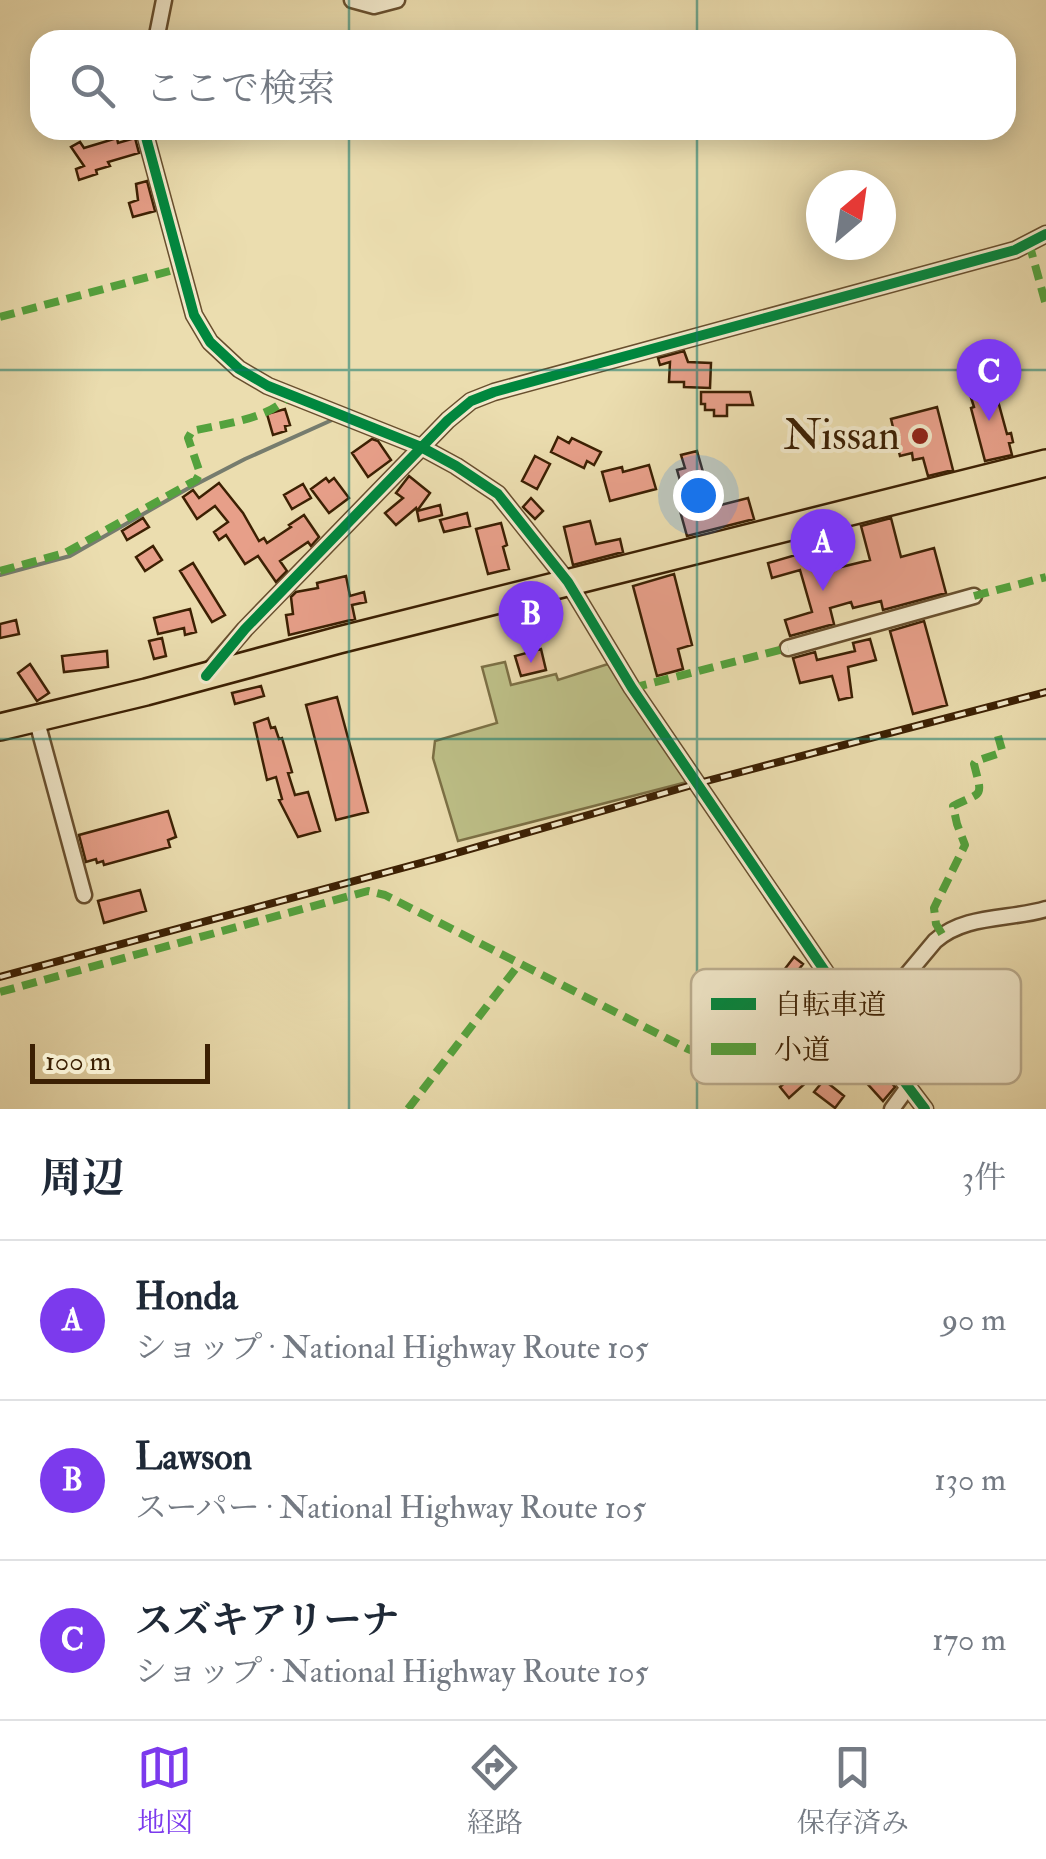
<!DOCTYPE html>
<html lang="ja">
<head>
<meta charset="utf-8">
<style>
	body { margin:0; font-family:"IM FELL Double Pica","Noto Serif JP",serif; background:#f6f6f7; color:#1f2937 }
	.compass { position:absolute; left:806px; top:170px; width:90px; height:90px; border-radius:50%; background:#fff; box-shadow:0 5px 25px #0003; rotate:29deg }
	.scale { position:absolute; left:30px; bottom:25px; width:180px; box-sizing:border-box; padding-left:10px; border:5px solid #3c2003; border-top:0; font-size:28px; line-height:35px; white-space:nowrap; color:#3c2003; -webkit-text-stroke:8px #f2e9cb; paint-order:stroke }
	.you { position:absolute; left:698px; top:495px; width:35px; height:35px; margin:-25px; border:8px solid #fff; border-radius:50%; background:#1a73e8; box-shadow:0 0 0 15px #1a73e833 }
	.badge { display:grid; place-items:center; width:65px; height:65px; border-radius:50%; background:#7c3aed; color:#fff; font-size:32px; font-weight:700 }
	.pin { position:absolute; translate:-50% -82px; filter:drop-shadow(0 2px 5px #0008) }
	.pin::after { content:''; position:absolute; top:52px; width:35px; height:30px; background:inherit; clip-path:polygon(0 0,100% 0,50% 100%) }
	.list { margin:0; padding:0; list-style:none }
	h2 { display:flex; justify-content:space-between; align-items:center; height:130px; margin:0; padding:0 40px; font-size:42px }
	h2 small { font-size:32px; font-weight:400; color:#747a83 }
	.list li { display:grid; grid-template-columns:65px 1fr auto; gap:30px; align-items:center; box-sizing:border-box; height:160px; padding:0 40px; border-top:2px solid #e0e1e3 }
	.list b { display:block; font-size:38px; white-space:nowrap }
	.list p { margin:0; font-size:32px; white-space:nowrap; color:#747a83 }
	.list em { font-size:32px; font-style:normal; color:#747a83 }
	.icon { flex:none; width:55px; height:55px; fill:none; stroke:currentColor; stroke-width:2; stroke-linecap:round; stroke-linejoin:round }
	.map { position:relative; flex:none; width:1046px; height:1109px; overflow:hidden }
	.search { position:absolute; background:#fff; box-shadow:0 5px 25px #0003; left:30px; right:30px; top:30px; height:110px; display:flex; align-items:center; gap:25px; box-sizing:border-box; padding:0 35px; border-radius:30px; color:#747a83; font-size:38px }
	.sheet { height:610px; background:#fff }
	nav { display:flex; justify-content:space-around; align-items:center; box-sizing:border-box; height:140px; border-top:2px solid #e0e1e3; background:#fff; font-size:28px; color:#747a83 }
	nav a { display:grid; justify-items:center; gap:5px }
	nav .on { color:#7c3aed }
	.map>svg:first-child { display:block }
	.green { fill:#bdbf87; stroke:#7c7045; stroke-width:2.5 }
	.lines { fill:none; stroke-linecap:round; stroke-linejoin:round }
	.stream { stroke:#767c6e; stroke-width:4 }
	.building { fill:#e79f89; stroke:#3c2003; stroke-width:2.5 }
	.street-casing { stroke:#684f2e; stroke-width:19 }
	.highway-casing { stroke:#3c2003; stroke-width:30 }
	.street { stroke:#f2e9cb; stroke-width:14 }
	.highway { stroke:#ebddaf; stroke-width:25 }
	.rail-casing { stroke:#3c2003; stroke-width:8 }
	.rail { stroke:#f2e9cb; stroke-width:4; stroke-dasharray:11; stroke-linecap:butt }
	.quiet { stroke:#54a23d; stroke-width:8; stroke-dasharray:15 8; stroke-linecap:butt }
	.cycleway-casing { stroke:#f2e9cb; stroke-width:16 }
	.cycleway { stroke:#00873e; stroke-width:10 }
	.grid { fill:none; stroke:#0f766e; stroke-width:2.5; stroke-opacity:0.55 }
	.poi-dot { fill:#8f2418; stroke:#f2e9cb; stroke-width:4 }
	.labels { text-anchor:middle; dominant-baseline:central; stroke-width:8; stroke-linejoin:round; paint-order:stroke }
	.poi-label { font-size:42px; fill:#3c2003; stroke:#f2e9cb; text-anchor:end }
	.key { fill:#f2e9cb; stroke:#bbad8f; stroke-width:2.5 }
	.key-label { font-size:28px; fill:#3c2003 }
</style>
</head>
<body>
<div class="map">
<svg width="1046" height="1109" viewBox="0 0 1046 1109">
	<rect width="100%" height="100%" fill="#ebddaf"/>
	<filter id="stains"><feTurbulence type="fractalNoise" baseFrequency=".002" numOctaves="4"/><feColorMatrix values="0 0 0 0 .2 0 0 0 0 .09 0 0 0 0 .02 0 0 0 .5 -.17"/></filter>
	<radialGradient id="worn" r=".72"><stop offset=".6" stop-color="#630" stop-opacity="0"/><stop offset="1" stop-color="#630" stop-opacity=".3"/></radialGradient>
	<path class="green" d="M505,662L511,685L556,674L558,680L608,664L687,782L458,841L433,758L435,741L497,723L482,667Z"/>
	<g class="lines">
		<path class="stream" d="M0,575L70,556L187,489L245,459L332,420"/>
	</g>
	<path class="building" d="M117,138L118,143L135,138L139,153L108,162L110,166L96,170L97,174L79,180L76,169L84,166L71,147L80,142L84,148Z
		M147,181L155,211L133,217L129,203L138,200L136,184Z
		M684,351L688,362L711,363L710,388L684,387V382H669L670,362L660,365L658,358Z
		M986,383L994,402L998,401L1007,434L1011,433L1013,442L1009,443L1012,455L985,461L971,408L974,407L968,388Z
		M701,392H750L753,405H727V416H714V410H705V404H701Z
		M937,407L953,470L928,476L923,458L913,460L912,453L900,456L891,419Z
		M285,409L290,425L285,426L286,431L273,435L267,414Z
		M558,437L569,443L572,438L601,452L594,465L587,461L584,468L551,452Z
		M372,439L378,441L391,460L368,477L352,453Z
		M697,451L713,507L748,498L754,519L687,536L677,500L685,498L677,470L685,468L681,455Z
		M535,456L550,464L537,489L522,481Z
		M649,465L656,489L610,501L602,472L622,467L623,472Z
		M409,476L430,493L417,511L416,508L396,525L385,513L403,498L396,493Z
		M326,478L329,482L334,478L349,498L329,513L311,489Z
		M219,483L243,513L259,541L264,538L267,543L291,527L289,525L304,515L319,537L311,546L308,542L280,561L287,571L276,582L258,556L245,564L226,535L219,540L214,532L228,522L215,506L197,519L183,497L193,490L199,498Z
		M303,484L311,498L292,509L284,495Z
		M531,498L543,511L535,519L523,507Z
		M440,505L442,515L419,521L417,511Z
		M467,513L470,526L444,532L440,520Z
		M143,518L149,527L127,540L122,531Z
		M891,518L901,557L934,548L946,593L883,610L881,601L853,608L851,602L830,608L834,624L790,636L785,620L812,612L800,570L772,578L768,563L796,555L793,546L825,538L833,569L870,560L861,526Z
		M590,521L596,544L620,539L623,552L573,565L564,527Z
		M501,523L507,545L503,547L509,569L488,574L476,529Z
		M153,546L162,560L145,571L136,557Z
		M193,563L225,615L212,622L180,571Z
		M674,574L692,645L678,649L683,669L657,676L633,586Z
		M346,576L350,596L364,592L366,602L352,605L355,619L289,635L286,615L293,614L291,597L296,592L318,588L317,583Z
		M190,609L196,632L185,635L184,628L158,634L154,618Z
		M16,620L19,634L0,638V624Z
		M924,621L947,705L913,714L890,631Z
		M162,638L166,656L154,659L149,641Z
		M870,639L876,660L848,667L852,697L839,700L832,676L800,683L793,658L815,652L817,660L855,651L853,643Z
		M541,649L546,670L521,676L515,656Z
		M107,651L108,667L64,672L62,656Z
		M30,664L49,693L37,701L18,673Z
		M261,686L264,696L235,704L232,693Z
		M337,697L368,812L336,820L306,705Z
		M268,718L271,728L275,727L279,739L282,738L292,772L288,773L295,795L308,792L320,831L298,837L279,800L282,799L276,777L267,780L254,723Z
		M168,811L176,837L168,840L170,847L104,865L103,861L97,863L96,859L86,862L79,835Z
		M140,890L146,911L104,923L98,901Z
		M794,957L803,964L790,981L781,974Z
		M860,1046L895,1087L883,1101L845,1059Z
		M800,1069L810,1079L789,1098L780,1087Z
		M824,1080L844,1096L835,1108L814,1092Z"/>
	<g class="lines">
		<g class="street-casing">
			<path id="street" d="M352,0L374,6L397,0
				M156,40L164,0
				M144,130L194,315L210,342L239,369L268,386L421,447L456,466L498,494L568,582L632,688L863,1027L925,1109
				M788,648L974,596
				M209,671L245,629L448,420L471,401L494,392L1015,250L1046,234
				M36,718L84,895
				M863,1027L935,941C965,914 1010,920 1046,909
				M892,1109L908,1087"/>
		</g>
		<g class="highway-casing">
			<path id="highway" d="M0,727L146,692L339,640L1046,463"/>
		</g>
		<use href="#street" class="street"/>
		<use href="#highway" class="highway"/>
		<g class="rail-casing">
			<path id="rail" d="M0,977L439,858L699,783L1046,692"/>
		</g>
		<use href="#rail" class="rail"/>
		<path class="quiet" d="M1029,243L1046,305
			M0,317L181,268
			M0,571L65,553L196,480L200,473L188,438L192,431C218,425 276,418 289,394
			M974,596L1046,577
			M632,688L788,648
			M942,934L936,924L934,908L965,845L957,824L953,806C983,791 983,799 974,764L976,761L1000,753L1002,750L998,736
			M0,992L368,891L385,895L686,1048C714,1060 729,1071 760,1059C768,1056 781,1047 789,1047C798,1047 814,1063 823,1067L863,1027
			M408,1109L520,963"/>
		<g class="cycleway-casing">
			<path id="cycleway" d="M144,130L194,315L210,342L239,369L268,386L421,447L456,466L498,494L568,582L632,688L863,1027L925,1109
				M206,676L245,629L448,420L471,401L494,392L1015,250L1046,234"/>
		</g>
		<use href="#cycleway" class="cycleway"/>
	</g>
	<path class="grid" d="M349,0V40M697,0V40M349,130V1109M697,130V1109M0,370H1046M0,739H1046"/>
	<circle class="poi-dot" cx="920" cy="436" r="10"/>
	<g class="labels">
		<g class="poi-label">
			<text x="900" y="436">Nissan</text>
		</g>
	</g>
	<rect x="691" y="969" width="330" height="115" rx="15" class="key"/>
	<rect x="711" y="998" width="45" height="12" fill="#00873e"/>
	<rect x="711" y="1043" width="45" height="12" fill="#54a23d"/>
	<g class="key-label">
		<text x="774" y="1014">自転車道</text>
		<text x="774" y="1059">小道</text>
	</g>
	<rect width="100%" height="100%" filter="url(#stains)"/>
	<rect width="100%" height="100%" fill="url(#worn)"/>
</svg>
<svg class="compass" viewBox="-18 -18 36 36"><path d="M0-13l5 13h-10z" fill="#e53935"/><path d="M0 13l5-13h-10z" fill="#747a83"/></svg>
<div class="scale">100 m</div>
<div class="you"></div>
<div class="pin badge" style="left:823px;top:591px">A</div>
<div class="pin badge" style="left:531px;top:663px">B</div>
<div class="pin badge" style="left:989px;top:421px">C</div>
<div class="search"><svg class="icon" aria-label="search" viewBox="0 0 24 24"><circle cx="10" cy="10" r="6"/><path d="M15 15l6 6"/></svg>ここで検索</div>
</div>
<section class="sheet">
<h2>周辺<small>3件</small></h2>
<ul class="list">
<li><span class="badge">A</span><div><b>Honda</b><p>ショップ · National Highway Route 105</p></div><em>90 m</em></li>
<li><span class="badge">B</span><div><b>Lawson</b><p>スーパー · National Highway Route 105</p></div><em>130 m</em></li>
<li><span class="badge">C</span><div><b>スズキアリーナ</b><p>ショップ · National Highway Route 105</p></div><em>170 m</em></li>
</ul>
</section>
<nav>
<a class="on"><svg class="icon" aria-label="map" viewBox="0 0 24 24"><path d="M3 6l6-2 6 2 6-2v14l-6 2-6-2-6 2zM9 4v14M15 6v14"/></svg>地図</a>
<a><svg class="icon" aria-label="directions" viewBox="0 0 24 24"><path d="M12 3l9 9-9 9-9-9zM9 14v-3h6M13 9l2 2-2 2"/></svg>経路</a>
<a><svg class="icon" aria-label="saved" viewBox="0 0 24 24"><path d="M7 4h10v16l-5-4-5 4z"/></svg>保存済み</a>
</nav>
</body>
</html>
